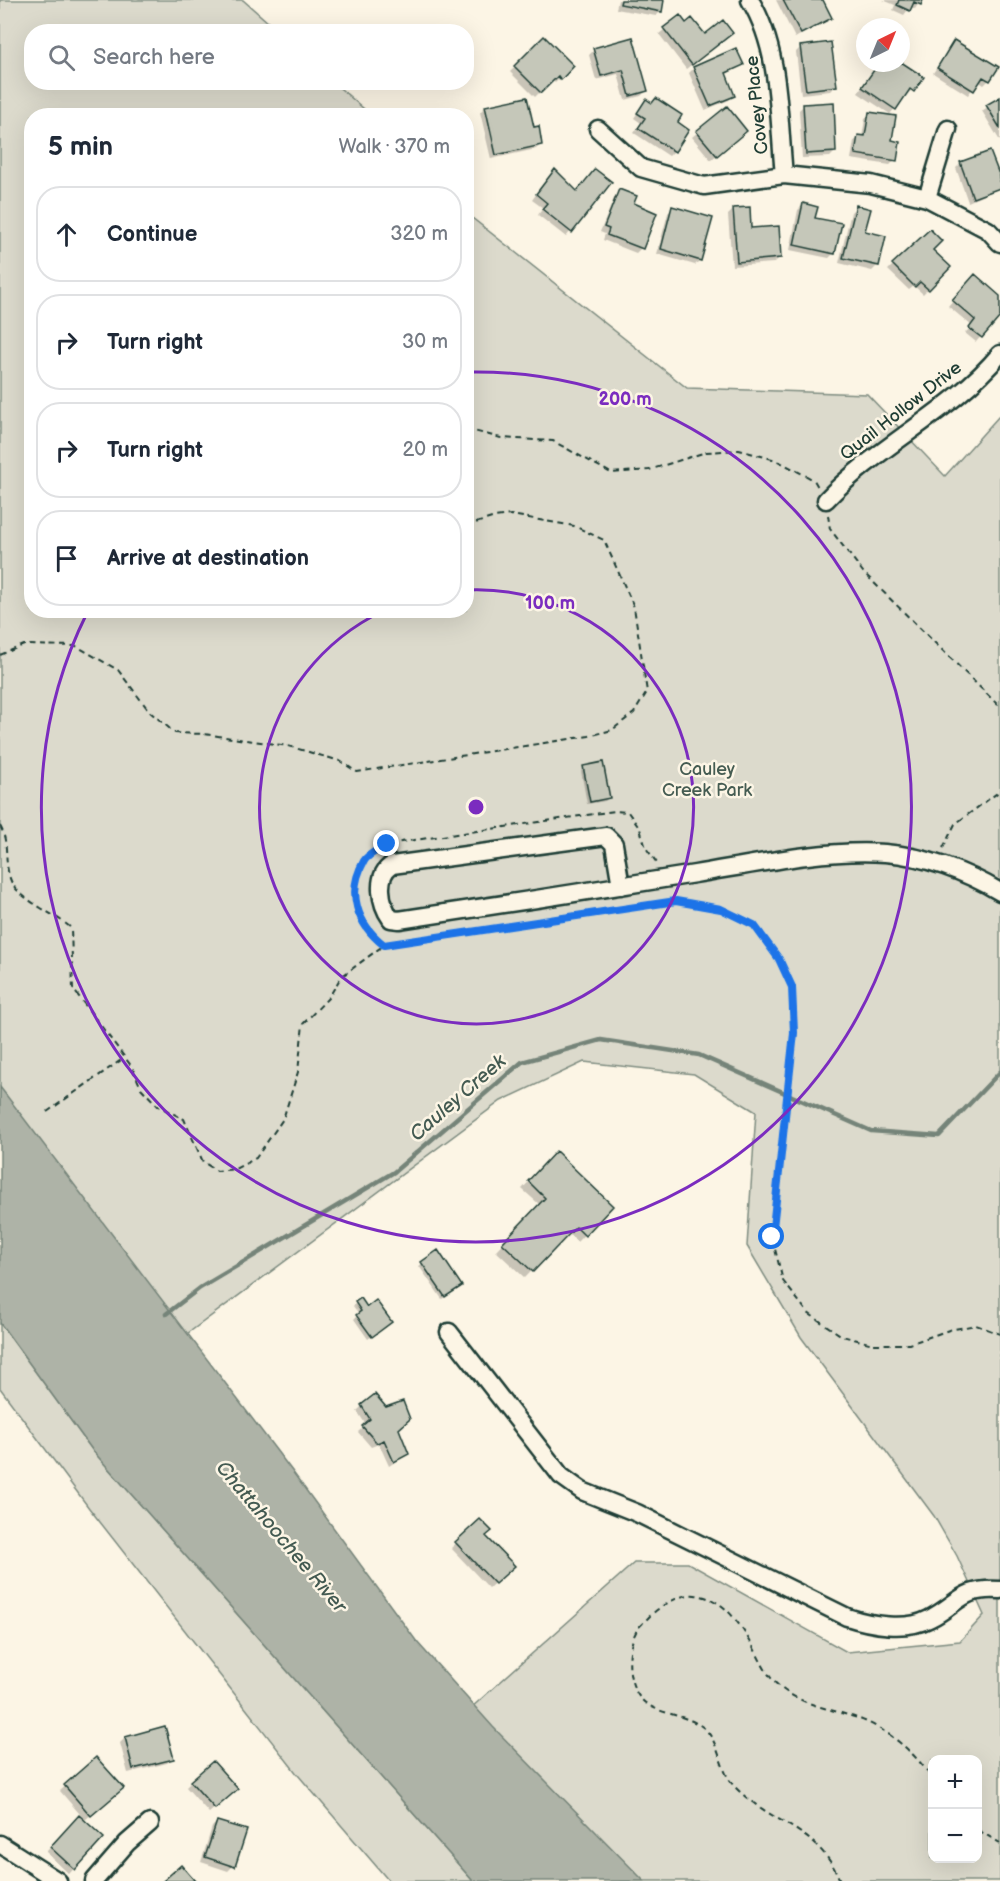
<!DOCTYPE html>
<html lang="en">
<head>
<meta charset="utf-8">
<style>
	body { margin:0; font-family:"Balsamiq Sans",sans-serif; background:#f6f6f7; color:#1f2937 }
	.controls { position:absolute; right:18px; bottom:18px; display:grid; overflow:hidden; border-radius:12px; box-shadow:0 6px 24px #0002 }
	.controls button { width:54px; height:54px; display:grid; place-items:center; padding:0; border:0; border-bottom:2px solid #e0e1e3; background:#fff; color:#1f2937; font:30px sans-serif }
	.compass { position:absolute; left:856px; top:18px; width:54px; height:54px; border-radius:50%; background:#fff; box-shadow:0 6px 24px #0002; rotate:43deg }
	.stop { position:absolute; width:18px; height:18px; margin:-14px; border:4px solid #1a73e8; border-radius:50%; background:#fff }
	.stop.end { background:#1a73e8; border-color:#fff; box-shadow:0 2px 6px #0008 }
	.list { margin:0; padding:0; list-style:none }
	h2 { display:flex; justify-content:space-between; align-items:center; height:78px; margin:0; padding:0 24px; font-size:26px }
	h2 small { font-size:20px; font-weight:400; color:#747a83 }
	.list li { display:grid; grid-template-columns:39px 1fr auto; gap:18px; align-items:center; box-sizing:border-box; height:96px; margin:0 12px 12px; padding:0 12px; border:2px solid #e0e1e3; border-radius:24px }
	.list b { display:block; font-size:22px; white-space:nowrap }
	.list em { font-size:20px; font-style:normal; color:#747a83 }
	.icon { flex:none; width:33px; height:33px; fill:none; stroke:currentColor; stroke-width:2; stroke-linecap:round; stroke-linejoin:round }
	.map { position:relative; flex:none; width:1000px; height:1881px; overflow:hidden }
	.search { position:absolute; background:#fff; box-shadow:0 6px 24px #0002; left:24px; top:24px; width:450px; height:66px; display:flex; align-items:center; gap:15px; box-sizing:border-box; padding:0 21px; border-radius:24px; color:#747a83; font-size:22px }
	.panel { position:absolute; background:#fff; box-shadow:0 6px 24px #0002; left:24px; top:108px; width:450px; height:510px; border-radius:24px }
	.map>svg:first-child { display:block }
	.green { fill:#dcdacc; stroke:#7e8c80; stroke-width:1.5; fill-rule:evenodd }
	.water { fill:#aeb3a7; stroke:#758479; stroke-width:1.5 }
	.shadow { fill:#0003 }
	.lines { fill:none; stroke-linecap:round; stroke-linejoin:round }
	.stream { stroke:#758479; stroke-width:4.5 }
	.building { fill:#c5c7b9; stroke:#1f3d34; stroke-width:1.5 }
	.minor-casing { stroke:#1f3d34; stroke-width:21 }
	.path { stroke:#1f3d34; stroke-width:2; stroke-dasharray:6 4.5; stroke-linecap:butt }
	.minor { stroke:#fcf5e5; stroke-width:16 }
	.route { stroke:#1a73e8; stroke-width:8 }
	.ring { fill:none; stroke:#7b2cbf; stroke-width:3 }
	.labels { text-anchor:middle; dominant-baseline:central; stroke-width:5; stroke-linejoin:round; paint-order:stroke }
	.street-label { font-size:18px; fill:#1f3d34; stroke:#fcf5e5 }
	.park-label { font-size:18px; fill:#455c52; stroke:#fcf5e5 }
	.water-label { font-size:20px; font-style:italic; fill:#435a51; stroke:#fcf5e5 }
	.centre { fill:#7b2cbf; stroke:#fcf5e5; stroke-width:3 }
	.ring-label { font-size:18px; text-anchor:middle; font-weight:bold; fill:#7b2cbf; stroke:#fcf5e5; stroke-width:5; stroke-linejoin:round; paint-order:stroke }
</style>
</head>
<body>
<div class="map">
<svg width="1000" height="1881" viewBox="0 0 1000 1881">
	<rect width="100%" height="100%" fill="#fcf5e5"/>
	<filter id="ink" filterUnits="userSpaceOnUse"><feTurbulence type="fractalNoise" baseFrequency=".0167" numOctaves="2"/><feDisplacementMap in="SourceGraphic" scale="12" xChannelSelector="R" yChannelSelector="G"/><feConvolveMatrix kernelMatrix="1 2 1 2 8 2 1 2 1" color-interpolation-filters="sRGB"/></filter>
	<g filter="url(#ink)">
		<path class="green" d="M0,0H243L278,31L32,32V82L334,83L371,115L32,116V610H466L467,214L687,388L867,394L945,476L1000,415V1881H621L462,1716L634,1563H688L847,1652L960,1641L984,1615L957,1556L934,1516L801,1337L747,1246L756,1112L694,1074L584,1062L501,1101L172,1345L0,1115ZM932,1760H978V1858H932Z
			M0,1323L93,1451L473,1881H389L298,1775L89,1508L0,1388Z"/>
		<path class="water" d="M0,1087L292,1471L417,1642L493,1727L644,1881H473L93,1451L0,1323Z"/>
		<path class="shadow" d="M618,0H663L661,11L656,16L616,9Z
			M776,0H821L830,18L795,38Z
			M883,0H921L915,9L910,7L904,15L893,10L895,5Z
			M680,17L686,25L705,36L726,38L686,69L659,34Z
			M544,38L572,66L555,83L552,80L535,97L510,72Z
			M632,39L646,91L641,96L625,100L618,74L596,80L589,55L594,50Z
			M955,41L989,80L984,85L978,81L968,95L933,73Z
			M801,47L835,86L830,91L801,94L796,52Z
			M879,63H900L922,78L890,114L858,93Z
			M742,65L725,75L734,95L729,100L705,110L689,73L694,68Z
			M1000,98V141L982,111Z
			M804,105L835,152L830,157L802,158L799,110Z
			M642,106L676,123L674,151L669,156L634,133L641,123L634,118Z
			M485,107L533,129L541,144L536,149L491,159L480,112Z
			M726,108L740,135L711,160L692,137Z
			M870,114L891,142L895,160L890,165L851,159L854,141L862,137L865,119Z
			M961,163L1000,181V188L968,202L956,168Z
			M550,176L577,193L610,182L566,237L538,215L543,208L532,200Z
			M620,191L632,204L656,213L641,248L636,253L603,240L605,234L600,232L615,196Z
			M803,205L834,253L829,258L790,250L798,210Z
			M856,207L877,266L872,271L839,263L851,212Z
			M673,208L700,260L695,265L657,254L668,213Z
			M733,210L779,258L774,263L732,266L728,215Z
			M931,250L949,267L923,294L914,286L909,290L888,270L902,256Z
			M970,281L1000,298V315L976,342L965,333L972,326L948,306Z
			M584,768L608,798L605,801L587,804L581,771Z
			M556,1153L611,1207L577,1242L568,1233L525,1278L496,1251L540,1205L522,1189Z
			M438,1253L457,1288L442,1299L419,1266Z
			M356,1303L367,1309L387,1325L368,1339L354,1319L359,1314L353,1306Z
			M362,1406L397,1429L407,1454L389,1466L379,1444L371,1447L358,1432L366,1425L357,1411Z
			M480,1521L485,1536L513,1566L489,1588L451,1548Z
			M125,1738L172,1758L167,1763L128,1773L120,1743Z
			M96,1759L117,1792L85,1820L60,1791Z
			M191,1782L231,1794L209,1813L186,1787Z
			M79,1817L102,1838L69,1874L46,1852Z
			M217,1822L233,1866L228,1871L201,1862L212,1827Z"/>
		<g class="lines">
			<path class="stream" d="M166,1314L200,1288L394,1172L522,1062L601,1040L699,1055L871,1131L939,1136L1000,1072"/>
		</g>
		<path class="building" d="M621,0H664L662,12L620,4Z
			M783,0H823L832,18L801,34Z
			M899,0H898H923L921,5L914,2L910,11L897,5Z
			M680,15L686,23L692,18L705,34L723,20L733,33L692,65L663,28Z
			M544,36L574,66L561,80L558,76L541,93L514,66Z
			M633,37L648,91L630,96L623,70L601,76L593,48Z
			M954,40L999,67L990,81L983,77L974,91L937,68Z
			M831,42L837,86L806,90L800,46Z
			M736,48L744,65L726,73L735,96L710,106L693,67Z
			M901,57L903,59L901,62L924,77L914,92L910,89L896,110L862,87L879,63H901Z
			M527,97L534,127L539,126L542,145L496,155L485,106Z
			M1000,97V128L986,105Z
			M656,98L682,115L678,122L689,130L675,152L638,128L645,118L637,113L646,99L652,103Z
			M834,102L836,152L806,154L803,104Z
			M727,106L747,131L717,156L696,131Z
			M869,112L896,116L892,140L900,142L897,161L855,154L858,135L865,136Z
			M990,151L1000,177V188L973,198L960,162Z
			M555,169L577,191L595,169L612,182L572,233L542,209L547,203L536,194Z
			M619,189L637,196L634,203L657,213L643,249L607,235L609,229L604,227Z
			M803,203L818,207L815,218L842,223L835,254L794,245Z
			M856,205L871,209L865,231L886,236L879,266L843,258Z
			M672,206L713,218L701,261L661,249Z
			M750,207L751,228L779,226L781,258L737,262L733,208Z
			M930,229L942,241L933,250L951,267L929,290L920,282L915,287L892,264Z
			M975,274L1000,296V317L982,338L969,328L975,320L952,300Z
			M603,762L610,798L590,802L583,766Z
			M556,1151L613,1206L585,1236L576,1227L533,1272L502,1243L545,1198L528,1181Z
			M438,1250L462,1286L445,1297L421,1262Z
			M361,1298L367,1307L376,1300L392,1322L372,1337L356,1315L361,1311L355,1302Z
			M375,1394L386,1407L403,1401L410,1419L399,1429L409,1454L394,1462L384,1440L377,1443L362,1426L370,1419L361,1405Z
			M480,1519L492,1531L486,1536L515,1566L495,1584L455,1542Z
			M165,1726L174,1759L133,1769L125,1737Z
			M96,1757L124,1788L91,1816L64,1785Z
			M213,1761L238,1789L215,1809L190,1781Z
			M79,1815L104,1838L75,1870L50,1847Z
			M217,1821L247,1830L235,1867L205,1857Z
			M181,1865L195,1881H163Z"/>
		<g class="lines">
			<g class="minor-casing">
				<path id="minor" d="M750,0C781,51 778,116 784,175
					M598,129L641,168L704,186L784,175L871,184L927,198L988,230L1000,243
					M927,198L948,129
					M826,500C878,445 954,410 1000,354
					M621,886L614,844L606,836L392,865C375,875 380,904 391,919L399,920C498,905 596,890 695,874C756,864 822,849 885,853C924,856 967,872 1000,892
					M449,1332L561,1476L582,1491L637,1513L847,1617C871,1625 906,1631 929,1619C959,1604 961,1587 1000,1590
					M0,1844L58,1881
					M94,1881L127,1843L150,1823"/>
			</g>
			<path class="path" d="M466,429L501,438L553,441L611,473L649,470L706,452L739,450L776,460L814,480L818,487
				M828,515L830,529L863,572L1000,707
				M308,610L353,615L359,610
				M0,655L24,645L76,646L118,670L150,712L175,733L204,734L288,746L340,761L357,772L589,736L612,730L634,713L647,692L634,607L604,540L574,526L511,515L495,517L466,526
				M0,826C10,843 3,862 11,881C19,900 56,914 71,928L73,989L132,1067L141,1088L158,1106L184,1119L203,1162L217,1171L235,1169L256,1158L283,1119L298,1072L303,1024L329,997L341,977L384,945L676,901L721,909L754,925L779,959L792,987L794,1033L772,1237L783,1281L808,1313L842,1336L873,1344H909L949,1330L976,1325L1000,1334
				M943,848L955,824L1000,791
				M384,945C357,924 346,893 364,861C368,854 380,849 387,844L615,811L628,812L640,829L646,848L657,863
				M47,1112L124,1058
				M978,1830L1000,1843
				M840,1881C820,1828 772,1825 735,1787C719,1771 721,1744 704,1728C689,1716 666,1715 650,1706C626,1693 625,1653 636,1632C638,1627 644,1622 648,1618C657,1608 680,1593 695,1595C721,1598 735,1617 748,1638C759,1655 764,1674 780,1687C800,1704 827,1708 851,1716C884,1726 913,1750 932,1778"/>
			<use href="#minor" class="minor"/>
		</g>
	</g>
	<g class="lines" filter="url(#ink)">
		<path class="route" d="M387,844C380,849 368,854 364,861C346,893 357,924 384,945L676,901L721,909L754,925L779,959L792,987L794,1033L772,1237"/>
	</g>
	<g class="ring">
		<path d="M467 590A217 217 0 1 1 383 611"/>
		<path d="M468 372A435 435 0 1 1 87 613"/>
	</g>
	<g class="labels">
		<g class="street-label">
			<text transform="translate(757 105) rotate(-96)">Covey Place</text>
			<text transform="translate(901 411) rotate(-38)">Quail Hollow Drive</text>
		</g>
		<g class="park-label">
			<text x="707" y="769">Cauley<tspan x="707" dy="21">Creek Park</tspan></text>
		</g>
		<g class="water-label">
			<text transform="translate(458 1098) rotate(-41)">Cauley Creek</text>
			<text transform="translate(281 1537) rotate(50)">Chattahoochee River</text>
		</g>
	</g>
	<circle cx="476" cy="807" r="9" class="centre"/>
	<g class="ring-label">
		<text x="625" y="405">200 m</text>
		<text x="550" y="609">100 m</text>
	</g>
</svg>
<div class="controls">
<button>+</button>
<button>−</button>
</div>
<svg class="compass" viewBox="-18 -18 36 36"><path d="M0-13l5 13h-10z" fill="#e53935"/><path d="M0 13l5-13h-10z" fill="#747a83"/></svg>
<div class="stop" style="left:772px;top:1237px"></div>
<div class="stop end" style="left:387px;top:844px"></div>
<div class="search"><svg class="icon" aria-label="search" viewBox="0 0 24 24"><circle cx="10" cy="10" r="6"/><path d="M15 15l6 6"/></svg>Search here</div>
<section class="panel">
<h2>5 min<small>Walk · 370 m</small></h2>
<ul class="list">
<li><svg class="icon" aria-label="ahead" viewBox="0 0 24 24"><path d="M12 20V5M6 11l6-6 6 6"/></svg><div><b>Continue</b></div><em>320 m</em></li>
<li><svg class="icon" aria-label="right" viewBox="0 0 24 24"><path d="M7 20v-9h11M14 6l5 5-5 5"/></svg><div><b>Turn right</b></div><em>30 m</em></li>
<li><svg class="icon" aria-label="right" viewBox="0 0 24 24"><path d="M7 20v-9h11M14 6l5 5-5 5"/></svg><div><b>Turn right</b></div><em>20 m</em></li>
<li><svg class="icon" aria-label="arrive" viewBox="0 0 24 24"><path d="M6 21V4h12l-3 4 3 4H6"/></svg><div><b>Arrive at destination</b></div></li>
</ul>
</section>
</div>
</body>
</html>
